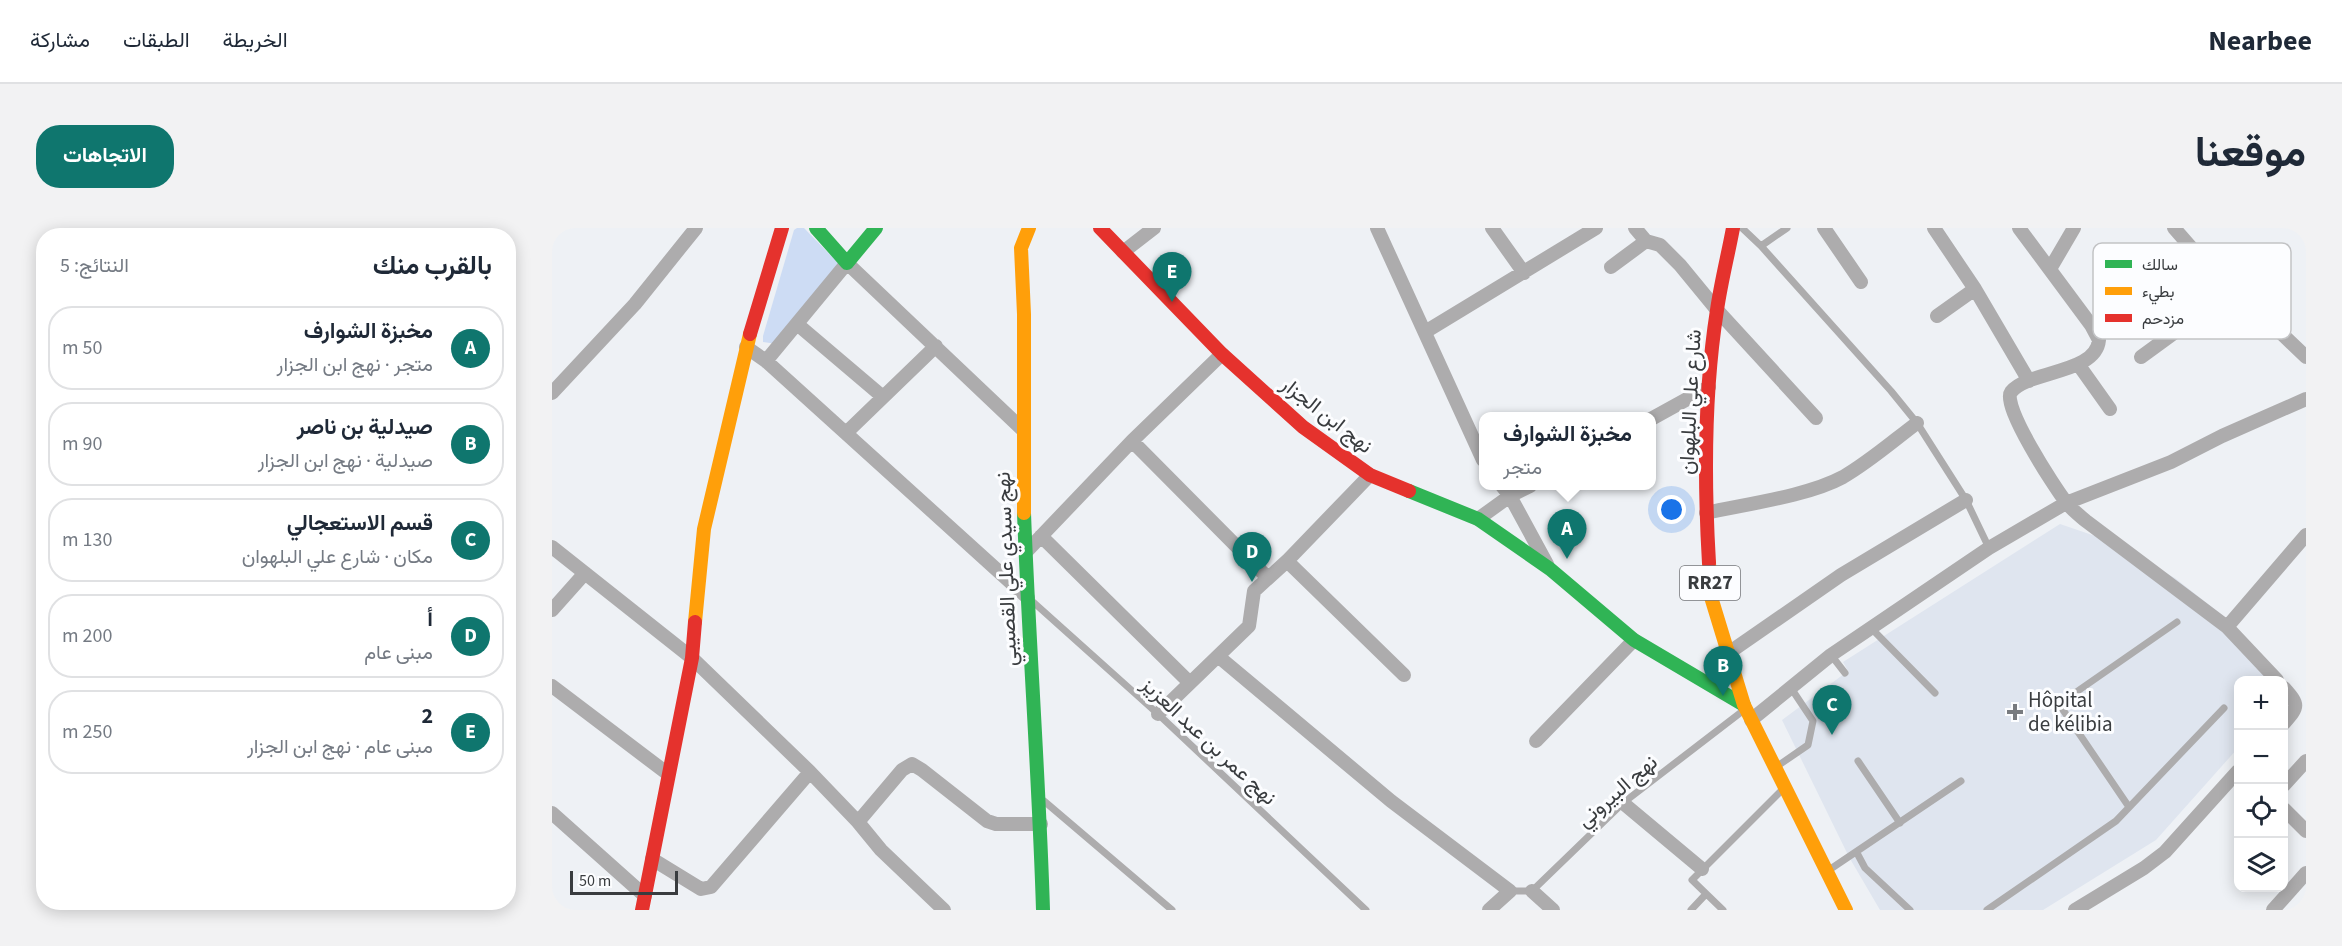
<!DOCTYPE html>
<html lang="ar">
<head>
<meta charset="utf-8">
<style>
	body { margin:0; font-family:"Source Sans 3",Vazirmatn,sans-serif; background:#f2f2f3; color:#1f2937; direction:rtl }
	.controls { position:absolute; right:18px; bottom:18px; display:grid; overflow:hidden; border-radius:12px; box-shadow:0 3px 15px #0003 }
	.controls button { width:54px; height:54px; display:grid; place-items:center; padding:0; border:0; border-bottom:2px solid #e0e1e3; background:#fff; color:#1f2937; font:30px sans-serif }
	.scale { position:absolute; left:18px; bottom:15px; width:108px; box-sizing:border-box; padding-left:6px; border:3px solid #393c3f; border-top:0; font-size:16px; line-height:21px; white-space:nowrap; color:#393c3f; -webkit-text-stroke:4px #fcfdff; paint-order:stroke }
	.you { position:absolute; left:1120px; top:282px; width:21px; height:21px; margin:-15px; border:4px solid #fff; border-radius:50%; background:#1a73e8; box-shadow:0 0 0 9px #1a73e833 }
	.badge { display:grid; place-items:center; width:39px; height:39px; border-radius:50%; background:#0f766e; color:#fff; font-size:20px; font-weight:700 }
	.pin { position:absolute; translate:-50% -50px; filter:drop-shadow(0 2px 3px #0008) }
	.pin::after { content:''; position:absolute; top:32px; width:21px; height:18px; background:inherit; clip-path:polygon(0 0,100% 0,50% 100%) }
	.popup { position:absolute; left:927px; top:184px; width:177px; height:78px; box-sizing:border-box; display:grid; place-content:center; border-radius:12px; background:#fff; filter:drop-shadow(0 2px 4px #0005); font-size:20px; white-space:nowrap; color:#747a83 }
	.popup b { font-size:22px; color:#1f2937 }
	.popup::after { content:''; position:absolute; left:50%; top:100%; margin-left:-12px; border:12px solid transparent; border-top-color:#fff }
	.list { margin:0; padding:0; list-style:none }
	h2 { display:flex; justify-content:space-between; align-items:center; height:78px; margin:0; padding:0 24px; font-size:26px }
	h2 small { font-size:20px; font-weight:400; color:#747a83 }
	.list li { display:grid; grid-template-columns:39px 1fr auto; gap:18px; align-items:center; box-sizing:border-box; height:84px; margin:0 12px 12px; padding:0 12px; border:2px solid #e0e1e3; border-radius:24px }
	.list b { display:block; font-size:22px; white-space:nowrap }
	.list p { margin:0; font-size:20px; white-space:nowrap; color:#747a83 }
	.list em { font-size:20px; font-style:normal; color:#747a83 }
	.icon { flex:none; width:33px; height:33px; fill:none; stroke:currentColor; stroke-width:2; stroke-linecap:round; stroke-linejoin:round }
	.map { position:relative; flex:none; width:1754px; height:682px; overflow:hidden; direction:ltr; border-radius:24px }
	header { display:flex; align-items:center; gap:36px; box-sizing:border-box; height:84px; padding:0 30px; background:#fff; border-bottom:2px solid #e0e1e3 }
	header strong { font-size:28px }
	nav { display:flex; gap:33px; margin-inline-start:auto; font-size:21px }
	.intro { display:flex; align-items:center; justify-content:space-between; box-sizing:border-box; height:144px; padding:0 36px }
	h1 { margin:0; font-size:42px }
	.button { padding:15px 27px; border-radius:24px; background:#0f766e; color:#fff; font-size:21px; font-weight:700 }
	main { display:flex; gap:36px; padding:0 36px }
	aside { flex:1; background:#fff; border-radius:24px; box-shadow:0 3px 15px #0003 }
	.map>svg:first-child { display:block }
	.built { fill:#dfe5ef }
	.garden { fill:#cddcf4 }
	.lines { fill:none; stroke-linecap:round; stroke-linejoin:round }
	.lane { stroke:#adacad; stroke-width:7 }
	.street { stroke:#adacad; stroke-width:14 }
	.fast { stroke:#30b455; stroke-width:14 }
	.slow { stroke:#ff9f0a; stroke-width:14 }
	.jam { stroke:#e5322d; stroke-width:14 }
	.poi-dot { fill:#787b7f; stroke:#fcfdff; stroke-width:2 }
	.labels { text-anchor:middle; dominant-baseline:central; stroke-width:6; stroke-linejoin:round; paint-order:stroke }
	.shield { fill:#fcfdff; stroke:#747679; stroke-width:1.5 }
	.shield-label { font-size:20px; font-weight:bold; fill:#393c3f }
	.street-label { font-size:21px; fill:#393c3f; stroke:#fcfdff }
	.poi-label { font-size:21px; fill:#393c3f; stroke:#fcfdff; text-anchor:start }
	.key { fill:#fcfdff; stroke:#c2c3c5; stroke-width:1.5 }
	.key-label { font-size:16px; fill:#393c3f }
</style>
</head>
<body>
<header>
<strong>Nearbee</strong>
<nav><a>الخريطة</a><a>الطبقات</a><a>مشاركة</a></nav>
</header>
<div class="intro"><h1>موقعنا</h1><a class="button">الاتجاهات</a></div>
<main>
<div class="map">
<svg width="1754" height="682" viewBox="0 0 1754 682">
	<rect width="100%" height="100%" fill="#eef1f5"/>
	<path class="built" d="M1508,296L1549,310L1623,350L1675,391L1718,452H1686V520L1604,612L1491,682H1328L1297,629L1230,492L1296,443L1291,434Z"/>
	<path class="garden" d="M245,0H252L289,38L225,116L211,114V108L242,2Z"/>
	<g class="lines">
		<path class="lane" d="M1190,0L1209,18L1339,163L1365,195L1414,272L1437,320
			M1209,18L1235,0
			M480,373L606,486L814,682
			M1319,400L1383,465
			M1279,427L1293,445
			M1306,533L1348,595
			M1224,539L1256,517L1261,493L1239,460
			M492,573L620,682
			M1577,579L1507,476L1625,394
			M1305,625L1313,640L1358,682
			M1277,642L1409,553
			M958,663H980L1071,575L1192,482
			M1139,682L1154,666
			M1171,682L1140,652L1230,562
			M1435,682L1564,593L1672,480"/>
		<path class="street" d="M825,0L931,232
			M940,0L972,45
			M1083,0L1094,13
			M1272,0L1309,54
			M1382,0L1423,61L1477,153
			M1467,0L1539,97L1547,112C1544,146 1477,142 1459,164C1449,177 1503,260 1514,274C1519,281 1527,287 1534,293L1675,399L1725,452
			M1622,0L1678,64L1730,106L1754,129
			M571,24L602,0
			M1059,39L1094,13L1108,17L1128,37L1165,82L1264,190
			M1498,41L1522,0
			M1385,88L1423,61
			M245,96L331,169
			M873,104L1044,0
			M194,119L214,133L476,370
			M1589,129L1678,64
			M214,133L295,35L471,202
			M1526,136L1558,181
			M0,165L83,76L144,0
			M1099,191L1157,159
			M295,204L384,118
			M580,213L716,350
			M950,258L958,268L995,336
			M1154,285C1194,276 1256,268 1291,249C1317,234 1341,213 1365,195
			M926,291L958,268L978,258
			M489,308L637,454
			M0,319L140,430L258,544L306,594L329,622L392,682
			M474,324L580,213L670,126
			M735,333L852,447
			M0,382L33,345
			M1675,399L1754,307
			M1175,426L1289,347L1414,272
			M667,429L839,573L958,663L937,682
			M0,458L116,546
			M1732,460C1747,477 1747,478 1732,495
			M606,486L697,398L702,363L735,333L818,247
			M1199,492L1279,427L1437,320L1514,275L1619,234L1670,208L1754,171
			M984,513L1082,412
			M1732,557L1754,533
			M1071,575L1150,641
			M1732,581L1754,603
			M0,585L93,668
			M306,594L350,542L360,536L370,542L435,593L444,596H489
			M100,631L149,661L159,659L258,544
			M980,663L1001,682
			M1523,682L1592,640L1613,624L1686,543
			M1721,682L1754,645"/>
		<path class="fast" d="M264,0L295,35L324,0
			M857,263L926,291L998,341L1082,412L1192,477
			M472,285C477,418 487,550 491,682"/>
		<path class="slow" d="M472,285V86L469,20L477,0
			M1157,335L1159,369L1192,477L1294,682
			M143,394L152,301L198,106"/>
		<path class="jam" d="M548,0L670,126L751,199L818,247L857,263
			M198,106L230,0
			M1157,335C1152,251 1152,164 1165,82C1169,54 1176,27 1181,0
			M90,682L140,430L143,394"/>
	</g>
	<path class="poi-dot" d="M1460 475h6v6h6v6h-6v6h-6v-6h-6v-6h6z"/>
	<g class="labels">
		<rect class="shield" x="1128" y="338" width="60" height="34" rx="4.5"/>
		<g class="shield-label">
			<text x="1158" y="355">RR27</text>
		</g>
		<g class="street-label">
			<text transform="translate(1138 174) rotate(-87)">شارع علي البلهوان</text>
			<text transform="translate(775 187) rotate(38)">نهج ابن الجزار</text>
			<text transform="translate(454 341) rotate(-92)">نهج سيدي علي القصيبي</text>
			<text transform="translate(657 513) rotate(43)">نهج عمر بن عبد العزيز</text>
			<text transform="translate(1065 563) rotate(-41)">نهج البيروني</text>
		</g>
		<g class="poi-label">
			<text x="1476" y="472">Hôpital<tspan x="1476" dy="24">de kélibia</tspan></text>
		</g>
	</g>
	<rect x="1541" y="15" width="198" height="96" rx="9" class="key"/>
	<rect x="1553" y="32" width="27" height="8" fill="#30b455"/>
	<rect x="1553" y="59" width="27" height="8" fill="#ff9f0a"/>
	<rect x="1553" y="86" width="27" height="8" fill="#e5322d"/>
	<g class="key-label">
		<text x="1590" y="42">سالك</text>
		<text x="1590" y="69">بطيء</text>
		<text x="1590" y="96">مزدحم</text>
	</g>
</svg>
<div class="controls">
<button>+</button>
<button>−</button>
<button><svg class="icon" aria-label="locate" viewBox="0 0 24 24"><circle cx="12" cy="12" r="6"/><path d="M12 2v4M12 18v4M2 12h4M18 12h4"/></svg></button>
<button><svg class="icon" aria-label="layers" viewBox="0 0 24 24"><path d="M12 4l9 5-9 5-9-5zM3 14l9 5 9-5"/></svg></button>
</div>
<div class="scale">50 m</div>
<div class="you"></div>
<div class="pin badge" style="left:1015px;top:331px">A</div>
<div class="popup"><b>مخبزة الشوارف</b>متجر</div>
<div class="pin badge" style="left:1171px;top:468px">B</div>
<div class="pin badge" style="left:1280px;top:507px">C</div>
<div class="pin badge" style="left:700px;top:354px">D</div>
<div class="pin badge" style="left:620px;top:74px">E</div>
</div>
<aside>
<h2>بالقرب منك<small>النتائج: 5</small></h2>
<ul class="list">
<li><span class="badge">A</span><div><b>مخبزة الشوارف</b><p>متجر · نهج ابن الجزار</p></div><em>50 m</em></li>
<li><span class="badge">B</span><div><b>صيدلية بن ناصر</b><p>صيدلية · نهج ابن الجزار</p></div><em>90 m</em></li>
<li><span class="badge">C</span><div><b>قسم الاستعجالي</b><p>مكان · شارع علي البلهوان</p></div><em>130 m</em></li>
<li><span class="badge">D</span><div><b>أ</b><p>مبنى عام</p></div><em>200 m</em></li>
<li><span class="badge">E</span><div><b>2</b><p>مبنى عام · نهج ابن الجزار</p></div><em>250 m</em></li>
</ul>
</aside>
</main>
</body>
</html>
